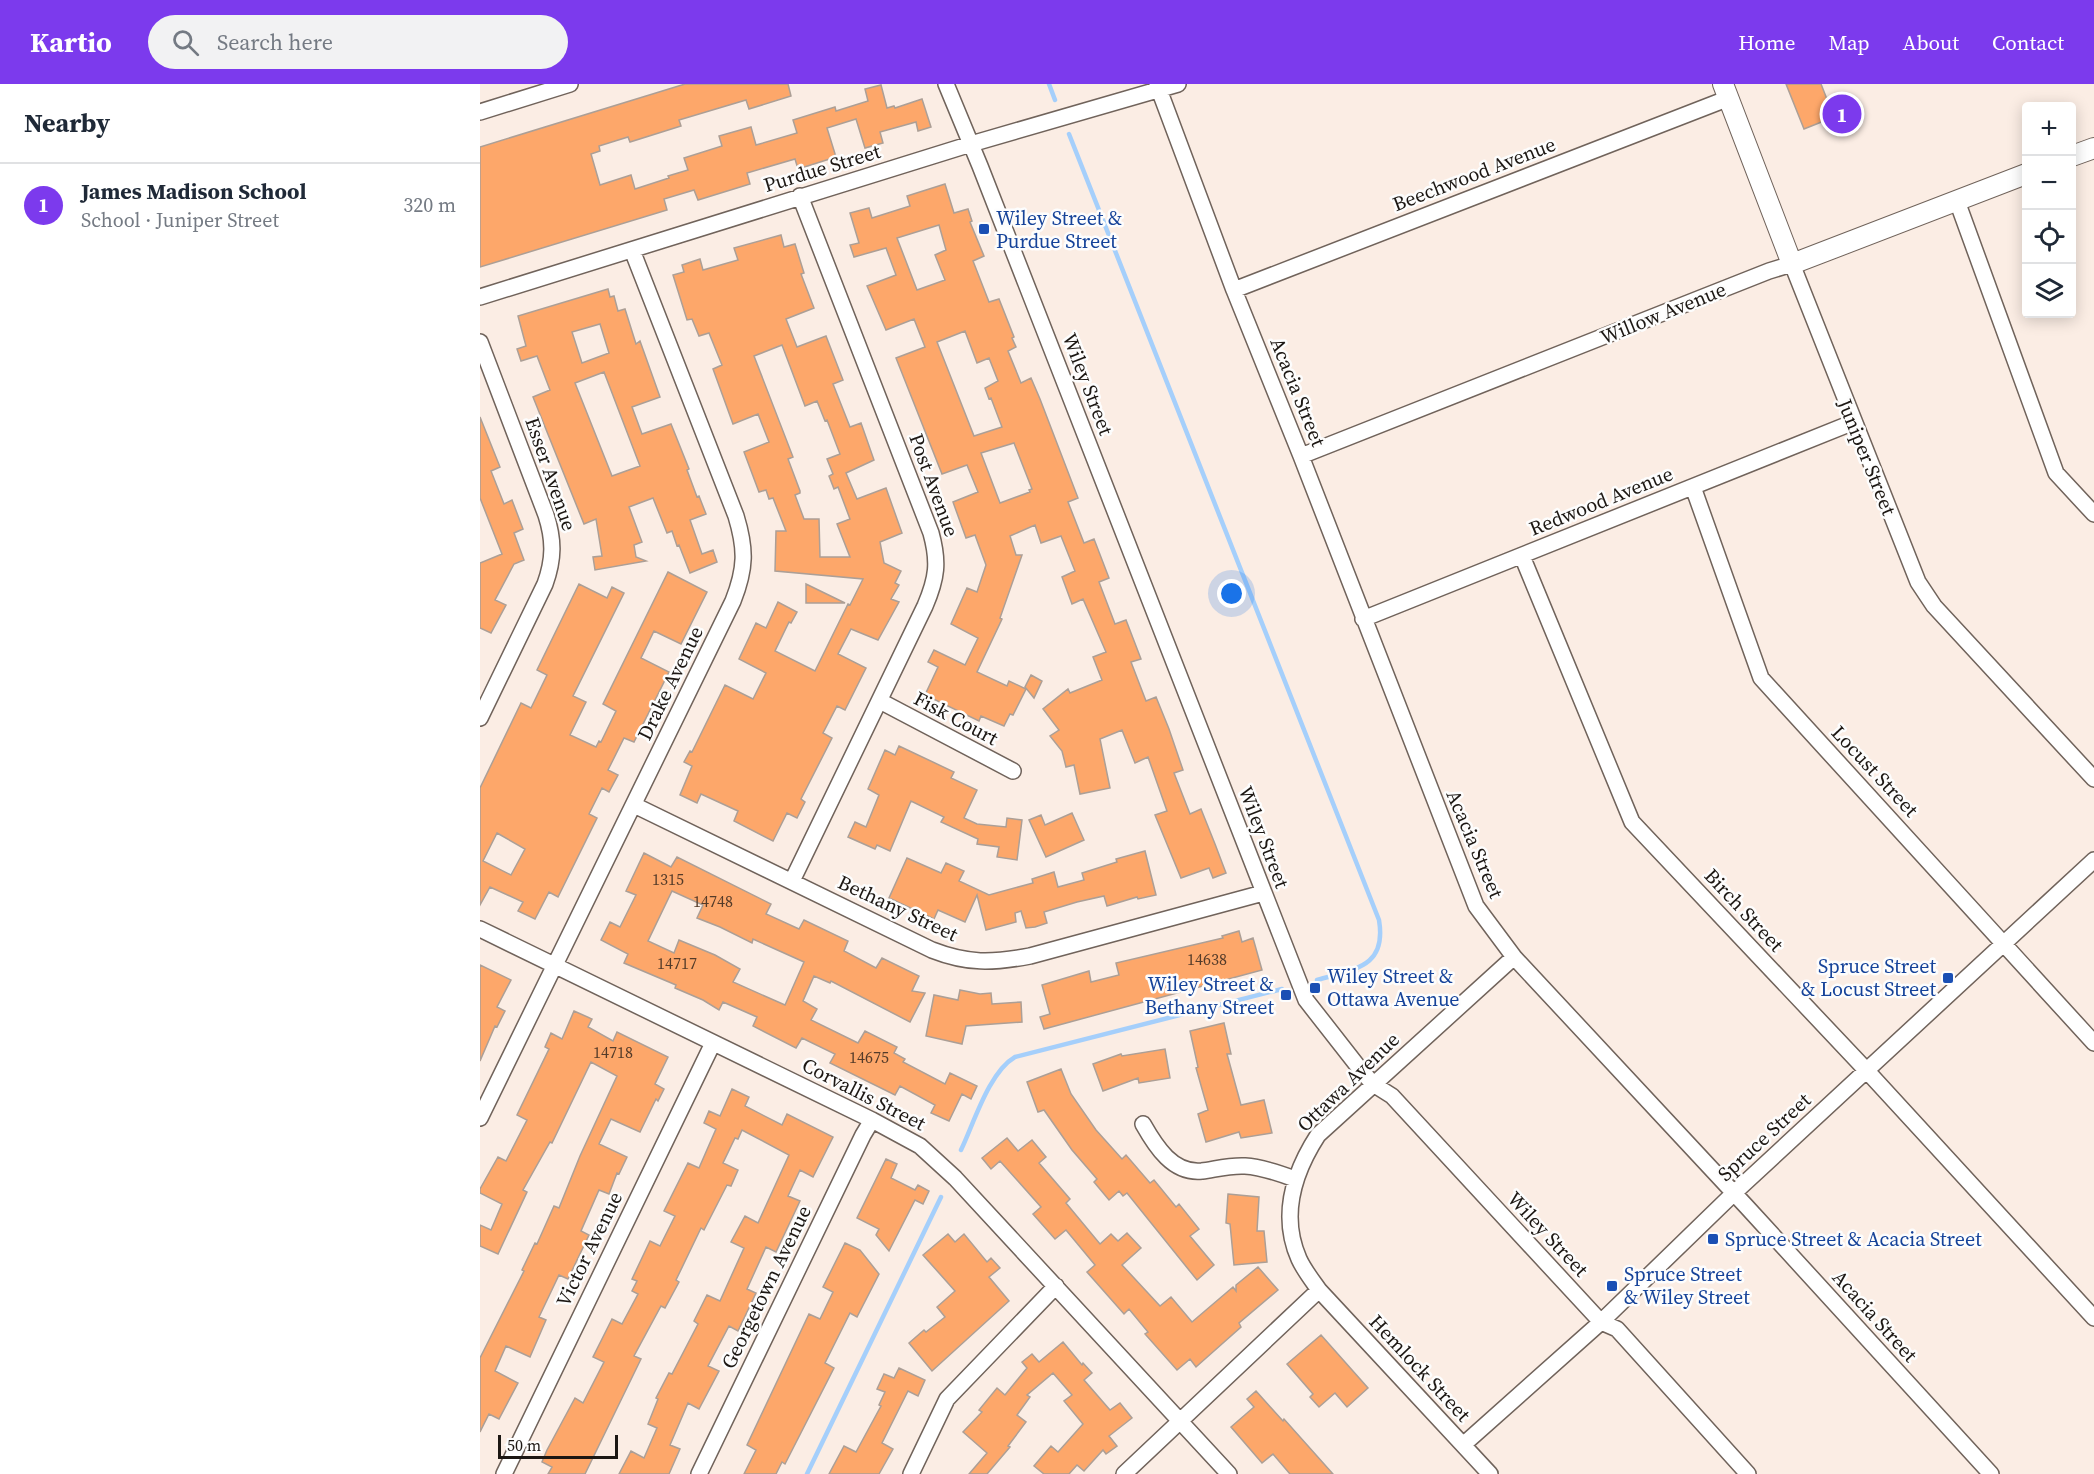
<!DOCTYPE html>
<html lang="en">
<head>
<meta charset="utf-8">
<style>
	body { margin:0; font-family:"Source Serif 4",serif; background:#f2f2f3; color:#1f2937 }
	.controls { position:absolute; right:18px; top:18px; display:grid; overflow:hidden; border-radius:6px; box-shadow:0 3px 15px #0003 }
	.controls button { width:54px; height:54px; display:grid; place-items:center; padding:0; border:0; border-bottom:2px solid #e0e1e3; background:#fff; color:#1f2937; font:30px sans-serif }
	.scale { position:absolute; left:18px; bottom:15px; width:120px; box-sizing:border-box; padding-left:6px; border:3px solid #1c1713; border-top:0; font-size:16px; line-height:21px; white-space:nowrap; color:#1c1713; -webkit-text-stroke:4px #fdfdfd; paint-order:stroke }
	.you { position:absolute; left:752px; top:510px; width:21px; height:21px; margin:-15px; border:4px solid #fff; border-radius:50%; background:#1a73e8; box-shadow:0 0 0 9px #1a73e833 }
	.badge { display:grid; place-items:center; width:39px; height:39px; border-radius:50%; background:#7c3aed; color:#fff; font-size:20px; font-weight:700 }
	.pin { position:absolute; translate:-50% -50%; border:3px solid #fff; box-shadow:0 2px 6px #0006 }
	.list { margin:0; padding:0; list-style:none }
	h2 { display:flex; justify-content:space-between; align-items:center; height:78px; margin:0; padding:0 24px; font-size:26px }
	h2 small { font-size:20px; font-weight:400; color:#747a83 }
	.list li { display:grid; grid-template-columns:39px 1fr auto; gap:18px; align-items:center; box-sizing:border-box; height:84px; padding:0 24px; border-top:2px solid #e0e1e3 }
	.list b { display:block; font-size:22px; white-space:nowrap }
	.list p { margin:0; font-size:20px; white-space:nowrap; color:#747a83 }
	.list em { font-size:20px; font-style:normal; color:#747a83 }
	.icon { flex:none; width:33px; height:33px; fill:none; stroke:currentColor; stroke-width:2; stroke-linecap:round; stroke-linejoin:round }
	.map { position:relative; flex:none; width:1614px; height:1390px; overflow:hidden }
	header { display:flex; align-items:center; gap:36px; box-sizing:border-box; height:84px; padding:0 30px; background:#7c3aed; color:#fff }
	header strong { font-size:28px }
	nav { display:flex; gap:33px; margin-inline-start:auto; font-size:21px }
	.search { width:420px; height:54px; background:#f2f2f3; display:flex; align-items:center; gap:15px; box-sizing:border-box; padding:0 21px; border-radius:33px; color:#747a83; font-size:22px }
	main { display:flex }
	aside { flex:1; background:#fff }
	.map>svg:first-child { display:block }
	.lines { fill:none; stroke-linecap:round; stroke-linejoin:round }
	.stream { stroke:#a5cffb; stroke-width:4.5 }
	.building { fill:#fda76a; stroke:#ac9f96; stroke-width:1.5; fill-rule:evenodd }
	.minor-casing { stroke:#70635b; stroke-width:18 }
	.tertiary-casing { stroke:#70635b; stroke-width:22 }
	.minor { stroke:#fff; stroke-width:15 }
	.tertiary { stroke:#fff; stroke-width:20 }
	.transit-dot { fill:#1a4fb4; stroke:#fdfdfd; stroke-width:2 }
	.labels { text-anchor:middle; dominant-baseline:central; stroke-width:5; stroke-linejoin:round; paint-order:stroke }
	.number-label { font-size:16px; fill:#543b29 }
	.street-label { font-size:20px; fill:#1c1713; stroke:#fdfdfd }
	.transit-label { font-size:20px; fill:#164399; stroke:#fdfdfd; text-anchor:start }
</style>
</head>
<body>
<header>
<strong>Kartio</strong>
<div class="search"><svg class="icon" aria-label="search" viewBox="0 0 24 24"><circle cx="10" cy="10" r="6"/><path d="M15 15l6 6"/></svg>Search here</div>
<nav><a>Home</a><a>Map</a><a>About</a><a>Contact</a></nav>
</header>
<main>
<aside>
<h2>Nearby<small></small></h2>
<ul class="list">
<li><span class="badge">1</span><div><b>James Madison School</b><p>School · Juniper Street</p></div><em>320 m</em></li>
</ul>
</aside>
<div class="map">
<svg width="1614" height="1390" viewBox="0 0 1614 1390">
	<rect width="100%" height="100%" fill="#fbede4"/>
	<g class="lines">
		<path class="stream" d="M569,0L575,16
			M589,50L899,836C907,884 874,885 837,896
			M481,1066C494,1039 509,988 535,973L802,905
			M327,1390L461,1113"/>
	</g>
	<path class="building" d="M205,0H308L311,12L269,25L266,16L199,36L201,42L150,58L148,53L119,62L120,67L111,70L120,101L151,91L155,105L189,94L188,92L208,86L204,74L242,62L239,52L271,43L276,61L317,49L313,36L355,23L356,27L388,17L385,5L401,1L407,24L414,22L415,24L442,15L451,43L438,47L436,38L400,48L403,59L385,64L376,35L347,44L356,73L318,85L315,75L267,89L270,100L218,116L214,106L184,115L187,126L0,183V63Z
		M1306,0H1341L1354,33L1324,45Z
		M465,100L474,129L488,125L492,137L490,138L504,172L493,177L509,218L519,215L534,253L532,254L536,263L528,267L541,299L551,294L560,315L598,414L588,418L604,459L614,455L629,494L619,498L635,540L646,536L661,575L651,578L666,617L676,613L689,645L703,686L694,689L710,730L721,725L735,760L746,789L733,794L729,784L701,794L675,731L687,727L668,673L655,679L642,646L620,655L630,704L600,710L594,681L586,683L582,667L570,652L579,646L563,625L588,605L590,609L622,596L613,573L626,568L603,515L592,520L582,493L595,487L581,452L561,459L555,441L530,452L536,471H542L520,534L522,535L497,588L527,602L529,597L546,605L533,631L530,630L524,642L501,632L499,637L445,611L458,583L448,578L454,566L485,581L498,554L471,540L487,504L497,508L506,481L495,451L486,454L473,418L498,408L487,381L462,390L416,274L445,263L434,235L406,246L387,202L416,191L406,164L374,173L370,161L379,159L370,129L389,124L392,134L430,122L427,112ZM459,141L466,166L455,171L465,196L437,206L417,154ZM485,247L497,279L509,274L518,297L505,304L509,315L511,314L522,343L494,352L457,258ZM534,359L552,405L549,406L550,408L520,419L501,369Z
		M301,151L304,163L315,160L324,189L321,190L334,224L306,235L317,263L346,252L363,296L353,300L370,343L381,339L394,376L366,389L377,415L406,404L422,449L400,458L404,479L421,487L415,499L419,501L411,515L419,518L398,556L371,545L358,570L386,584L365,626L357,622L343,649L352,654L321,715L325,718L317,734L307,729L293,757L254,737L258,727L221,710L217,719L200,711L212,682L204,678L210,667L212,668L245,601L273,615L286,589L259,575L276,539L286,544L298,518L317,528L311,539L309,538L295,567L335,587L368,520L370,521L383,495L295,487L296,447H306L293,414L289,415L286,406L279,408L264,368L289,358L278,330L253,340L233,285L242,281L229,249L219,252L212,235L207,236L193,191L204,188L202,181L220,175L223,186L258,176L254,164ZM302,261L325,322L337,317L345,337L347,336L360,370L347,375L353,390L349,392L354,405L358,403L370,435L357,440L370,473H340L339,435H324L315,411L320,409V407L308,375L313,373L274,272Z
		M128,205L130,213L134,212L138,227L145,225L156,260L160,257L180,313L152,323L162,350L191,340L209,385L207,386L217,413L219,412L226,430L210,436L222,470L233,466L237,478L210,489L199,461L197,462L192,447L187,449L173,414L149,423L162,458L154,461L156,473L166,477L115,486L113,473L122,472L116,435L104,440L53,313L70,306L57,272L41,277L37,265L46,262L38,232ZM120,240L129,269L102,279L92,248ZM124,288L160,382L132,392L95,299Z
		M0,333L20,383L11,387L24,420L32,416L43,445L34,449L44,476L34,480L15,516L26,521L11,549L0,544V479L22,470L0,414Z
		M188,488L227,508L201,560L174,547L161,574L189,588L154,658L144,654L128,686L138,691L129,708L122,704L109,730L117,734L78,813L69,808L55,835L38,827L43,818L10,803L0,821V704L41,619L51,624L67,591L57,586L99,500L127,514L132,503L144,509L93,612L106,618L90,651L116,663L119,657L121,658L136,627L123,620ZM17,749L45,765L31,791L3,777Z
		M326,500L365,519H326Z
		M551,591L562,597L554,614L545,603Z
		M419,662L474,688L471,694L497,706L484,734L497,740L526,743L527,734L542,736L537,776L517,773L519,763L497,760L498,755L461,738L464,733L431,717L410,767L397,761L395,765L368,753L375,738L386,743L399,711L388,705L405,666L415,671Z
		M592,729L604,756L566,773L549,736L561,731L565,741Z
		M665,767L676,811L658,815L657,813L627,822L624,812L597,818L564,828L567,839L555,843L546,844L541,827L535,829L536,838L506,846L497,811L485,838L458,826L454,835L409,814L427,774L461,789L466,779L484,787L479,797L509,811L553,799L552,795L574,788L578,803L604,796L602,789L637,778L636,775Z
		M164,769L191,783L197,773L291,820L286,830L319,845L324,836L368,857L364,867L396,884L402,874L439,892L432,907L445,909L430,938L351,897L350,899L334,892L323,917L337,925L331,936L378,959L385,947L417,963L414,969L425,975L423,978L465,1000L470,989L497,1002L491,1015L482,1010L469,1037L451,1029L455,1021L420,1002L415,1011L350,979L355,970L322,954L316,964L273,942L277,933L243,918L239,926L223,916L195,904L196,901L144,879L148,870L121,856L130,838L140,843L156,811L146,807ZM192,807L223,821L217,834L240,843L272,859L273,855L324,878L305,921L253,898L260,885L235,871L199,856L194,869L168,857Z
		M759,847L762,858L773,854L782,886L564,945L560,933L570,930L562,901L609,887L611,898L639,891L636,879L743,854L742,852Z
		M0,881L31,896L17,923L25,927L17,943L15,942L0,977Z
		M480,906L500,910L511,909L512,920L541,918L542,938L486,942L482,960L446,952L454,911L478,916Z
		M94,927L112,935L108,943L133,957L137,948L188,973L175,1000L184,1005L178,1017L176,1015L160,1048L131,1035L119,1060L147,1073L139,1090L137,1089L129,1110L119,1106L101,1147L109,1151L88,1195L79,1191L59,1233L66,1236L50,1273L26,1262L15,1287L38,1299L19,1335L9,1330L0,1348V1274L44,1187L42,1186L55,1159L57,1160L74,1122L79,1124L100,1072L137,992L111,978L72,1059L70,1058L43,1106L47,1108L18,1170L0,1162V1141L11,1146L22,1120L0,1109V1105L18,1073L26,1077L47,1036L37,1031L69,965L65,963L71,949L82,955Z
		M744,939L751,970H747L761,1021L784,1016L792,1049L761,1054L759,1048L726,1058L718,1030L728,1026L716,984L718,983L710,947Z
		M685,965L690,994L659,999L658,994L623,1007L613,980L641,970L642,972Z
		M581,985L591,1010L616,1046L642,1075L646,1071L670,1099L674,1096L696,1123L699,1120L719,1145L710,1152L734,1181L717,1196L647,1109L643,1112L639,1107L629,1116L614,1098L617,1095L592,1066L564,1026L558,1028L547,998Z
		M252,1005L269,1013L265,1022L302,1041L307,1030L353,1053L333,1093L320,1086L308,1112L320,1117L296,1168L286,1163L267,1205L276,1209L258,1247L249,1242L228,1282L239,1287L219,1325L208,1319L190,1361L200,1365L189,1390H139L151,1367L164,1374L177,1344L168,1340L178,1315L176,1314L189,1289L192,1290L218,1240L214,1237L227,1211L240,1217L264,1164L251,1158L265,1132L278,1139L309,1071L262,1046L258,1055L255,1054L243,1079L258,1086L251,1102L247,1101L224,1146L221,1144L196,1196L199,1198L185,1224L181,1222L154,1272L161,1275L105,1390H68L72,1383L62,1378L67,1366L95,1314L103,1319L124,1278L113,1273L132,1235L142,1240L158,1210L152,1207L157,1197L152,1195L170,1157L180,1162L195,1132L184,1127L208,1079L219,1084L236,1045L224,1039L229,1027L240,1032Z
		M527,1054L538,1067L552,1056L566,1073L559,1079L590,1115L586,1119L620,1160L631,1150L638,1157L647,1149L661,1164L642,1181L680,1222L691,1213L712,1238L753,1203L756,1207V1201L778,1183L798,1206L759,1239L761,1243L716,1283L710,1275L697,1286L665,1250L668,1248L649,1225L644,1230L607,1188L615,1181L586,1146L575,1155L553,1130L561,1123L537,1096L520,1077L511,1085L502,1074Z
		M406,1075L417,1080L411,1094L435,1106L438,1101L449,1107L443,1120L435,1116L409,1167L396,1151L399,1145L377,1134Z
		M748,1110L779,1113L777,1147H784L787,1178L754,1181L750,1140L746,1139Z
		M468,1150L475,1158L484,1150L507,1178L511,1174L520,1184L509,1193L529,1217L452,1287L429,1259L444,1246L446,1248L465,1233L457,1223L475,1207L443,1171Z
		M365,1159L380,1166L399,1190L377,1233L370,1229L345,1279L354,1284L305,1380L302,1378L296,1390H264L276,1366L267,1361L329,1230L340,1235L353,1208L343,1203Z
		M841,1251L888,1304L867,1323L855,1309L839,1323L830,1313L833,1310L807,1280Z
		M583,1258L602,1281L603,1279L612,1289L604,1296L630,1326L640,1319L652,1334L629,1352L637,1362L626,1370L623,1366L604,1387L597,1381L589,1390H564L554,1382L571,1362L578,1368L603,1340L584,1317L592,1311L573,1289L547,1311L550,1313L537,1331L546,1338L528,1362L530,1363L507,1390H489L507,1369L483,1348L502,1328L499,1326L517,1304L525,1311L547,1284L542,1278L552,1270L559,1278Z
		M419,1284L445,1296L438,1312L428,1307L402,1359L413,1365L399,1390H349L364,1362L376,1368L401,1322L399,1321L405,1308L397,1305L404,1290L414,1294Z
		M776,1307L803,1337L804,1335L853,1390H810L793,1370L782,1379L751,1343L774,1323L767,1315Z"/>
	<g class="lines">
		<g class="minor-casing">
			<path id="minor" d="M466,0L500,82L826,916L880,985L893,1000L912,1012L1121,1238L1137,1245L1268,1390
				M677,0L754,206L821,372L996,822L1034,873L1266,1122L1511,1390
				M0,28L90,0
				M1477,117L1576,389L1614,430
				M754,206L1249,14
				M0,213L491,60L698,0
				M0,258L66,431C74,456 74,475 65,500L0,634
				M821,372L1289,187L1312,180L1438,498L1454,522L1614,695
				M1213,403L1281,594L1614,959
				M1042,472L1152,738L1387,987L1614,1234
				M883,535L1374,338
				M400,617L533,687
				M154,721L452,866C488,880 512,879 550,872L783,809
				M312,797L445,522C457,494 459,478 451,449L320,112
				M0,845L392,1036L440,1062L475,1094L749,1390
				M0,1034L253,517C266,484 266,465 256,432L152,166
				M663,1040C676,1063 693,1090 722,1087C736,1085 751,1081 765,1082C782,1083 799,1089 815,1095
				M983,1361L1121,1238L1254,1109L1614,776
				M24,1390L233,959
				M219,1390L383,1051L392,1036
				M431,1390L467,1315L576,1202
				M644,1390L839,1206
				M1010,1390L839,1206C832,1196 824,1186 819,1175C800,1132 814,1088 838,1051L1034,873"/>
		</g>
		<g class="tertiary-casing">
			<path id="tertiary" d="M1243,0L1312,180L1546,90
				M1592,72L1614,64"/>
		</g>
		<use href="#minor" class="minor"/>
		<use href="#tertiary" class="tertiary"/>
	</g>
	<g class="transit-dot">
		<rect x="498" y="139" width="12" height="12" rx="3"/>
		<rect x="1462" y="888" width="12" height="12" rx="3"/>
		<rect x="829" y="898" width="12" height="12" rx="3"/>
		<rect x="800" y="905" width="12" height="12" rx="3"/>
		<rect x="1227" y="1149" width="12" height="12" rx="3"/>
		<rect x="1126" y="1196" width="12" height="12" rx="3"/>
	</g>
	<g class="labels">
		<g class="number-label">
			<text x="188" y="795">1315</text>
			<text x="233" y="817">14748</text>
			<text x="727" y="875">14638</text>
			<text x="197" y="879">14717</text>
			<text x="133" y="968">14718</text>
			<text x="389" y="973">14675</text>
		</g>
		<g class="street-label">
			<text transform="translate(342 84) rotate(-17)">Purdue Street</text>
			<text transform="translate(994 90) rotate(-21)">Beechwood Avenue</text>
			<text transform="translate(1183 229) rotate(-22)">Willow Avenue</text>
			<text transform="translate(608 300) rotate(69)">Wiley Street</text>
			<text transform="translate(818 308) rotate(68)">Acacia Street</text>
			<text transform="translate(1387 373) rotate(68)">Juniper Street</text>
			<text transform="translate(71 390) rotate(71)">Esser Avenue</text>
			<text transform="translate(454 401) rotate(70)">Post Avenue</text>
			<text transform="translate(1121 417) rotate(-22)">Redwood Avenue</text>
			<text transform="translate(190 599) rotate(-64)">Drake Avenue</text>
			<text transform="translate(476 634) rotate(28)">Fisk Court</text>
			<text transform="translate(1395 687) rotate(47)">Locust Street</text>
			<text transform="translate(784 753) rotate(69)">Wiley Street</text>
			<text transform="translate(995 760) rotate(67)">Acacia Street</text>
			<text transform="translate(418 824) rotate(25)">Bethany Street</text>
			<text transform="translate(1264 826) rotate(47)">Birch Street</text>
			<text transform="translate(868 998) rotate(-44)">Ottawa Avenue</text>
			<text transform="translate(384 1010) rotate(27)">Corvallis Street</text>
			<text transform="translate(1284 1053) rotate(-43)">Spruce Street</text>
			<text transform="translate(1068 1150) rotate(47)">Wiley Street</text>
			<text transform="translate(109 1165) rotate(-64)">Victor Avenue</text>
			<text transform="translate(286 1203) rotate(-64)">Georgetown Avenue</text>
			<text transform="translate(1395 1232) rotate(48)">Acacia Street</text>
			<text transform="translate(940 1284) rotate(47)">Hemlock Street</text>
		</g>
		<g class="transit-label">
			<text x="516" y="134">Wiley Street &amp;<tspan x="516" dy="23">Purdue Street</tspan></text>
			<text x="1456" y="882" text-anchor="end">Spruce Street<tspan x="1456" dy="23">&amp; Locust Street</tspan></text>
			<text x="847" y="892">Wiley Street &amp;<tspan x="847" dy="23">Ottawa Avenue</tspan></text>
			<text x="794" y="900" text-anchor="end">Wiley Street &amp;<tspan x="794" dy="23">Bethany Street</tspan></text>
			<text x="1245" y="1155">Spruce Street &amp; Acacia Street</text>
			<text x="1144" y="1190">Spruce Street<tspan x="1144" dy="23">&amp; Wiley Street</tspan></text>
		</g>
	</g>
</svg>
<div class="controls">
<button>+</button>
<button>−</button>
<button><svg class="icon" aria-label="locate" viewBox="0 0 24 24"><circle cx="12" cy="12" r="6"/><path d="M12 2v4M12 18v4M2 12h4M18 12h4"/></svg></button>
<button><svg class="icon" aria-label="layers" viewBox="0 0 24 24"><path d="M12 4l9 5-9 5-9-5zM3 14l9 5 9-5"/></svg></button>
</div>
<div class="scale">50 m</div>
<div class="you"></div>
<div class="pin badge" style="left:1362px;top:30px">1</div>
</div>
</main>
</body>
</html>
